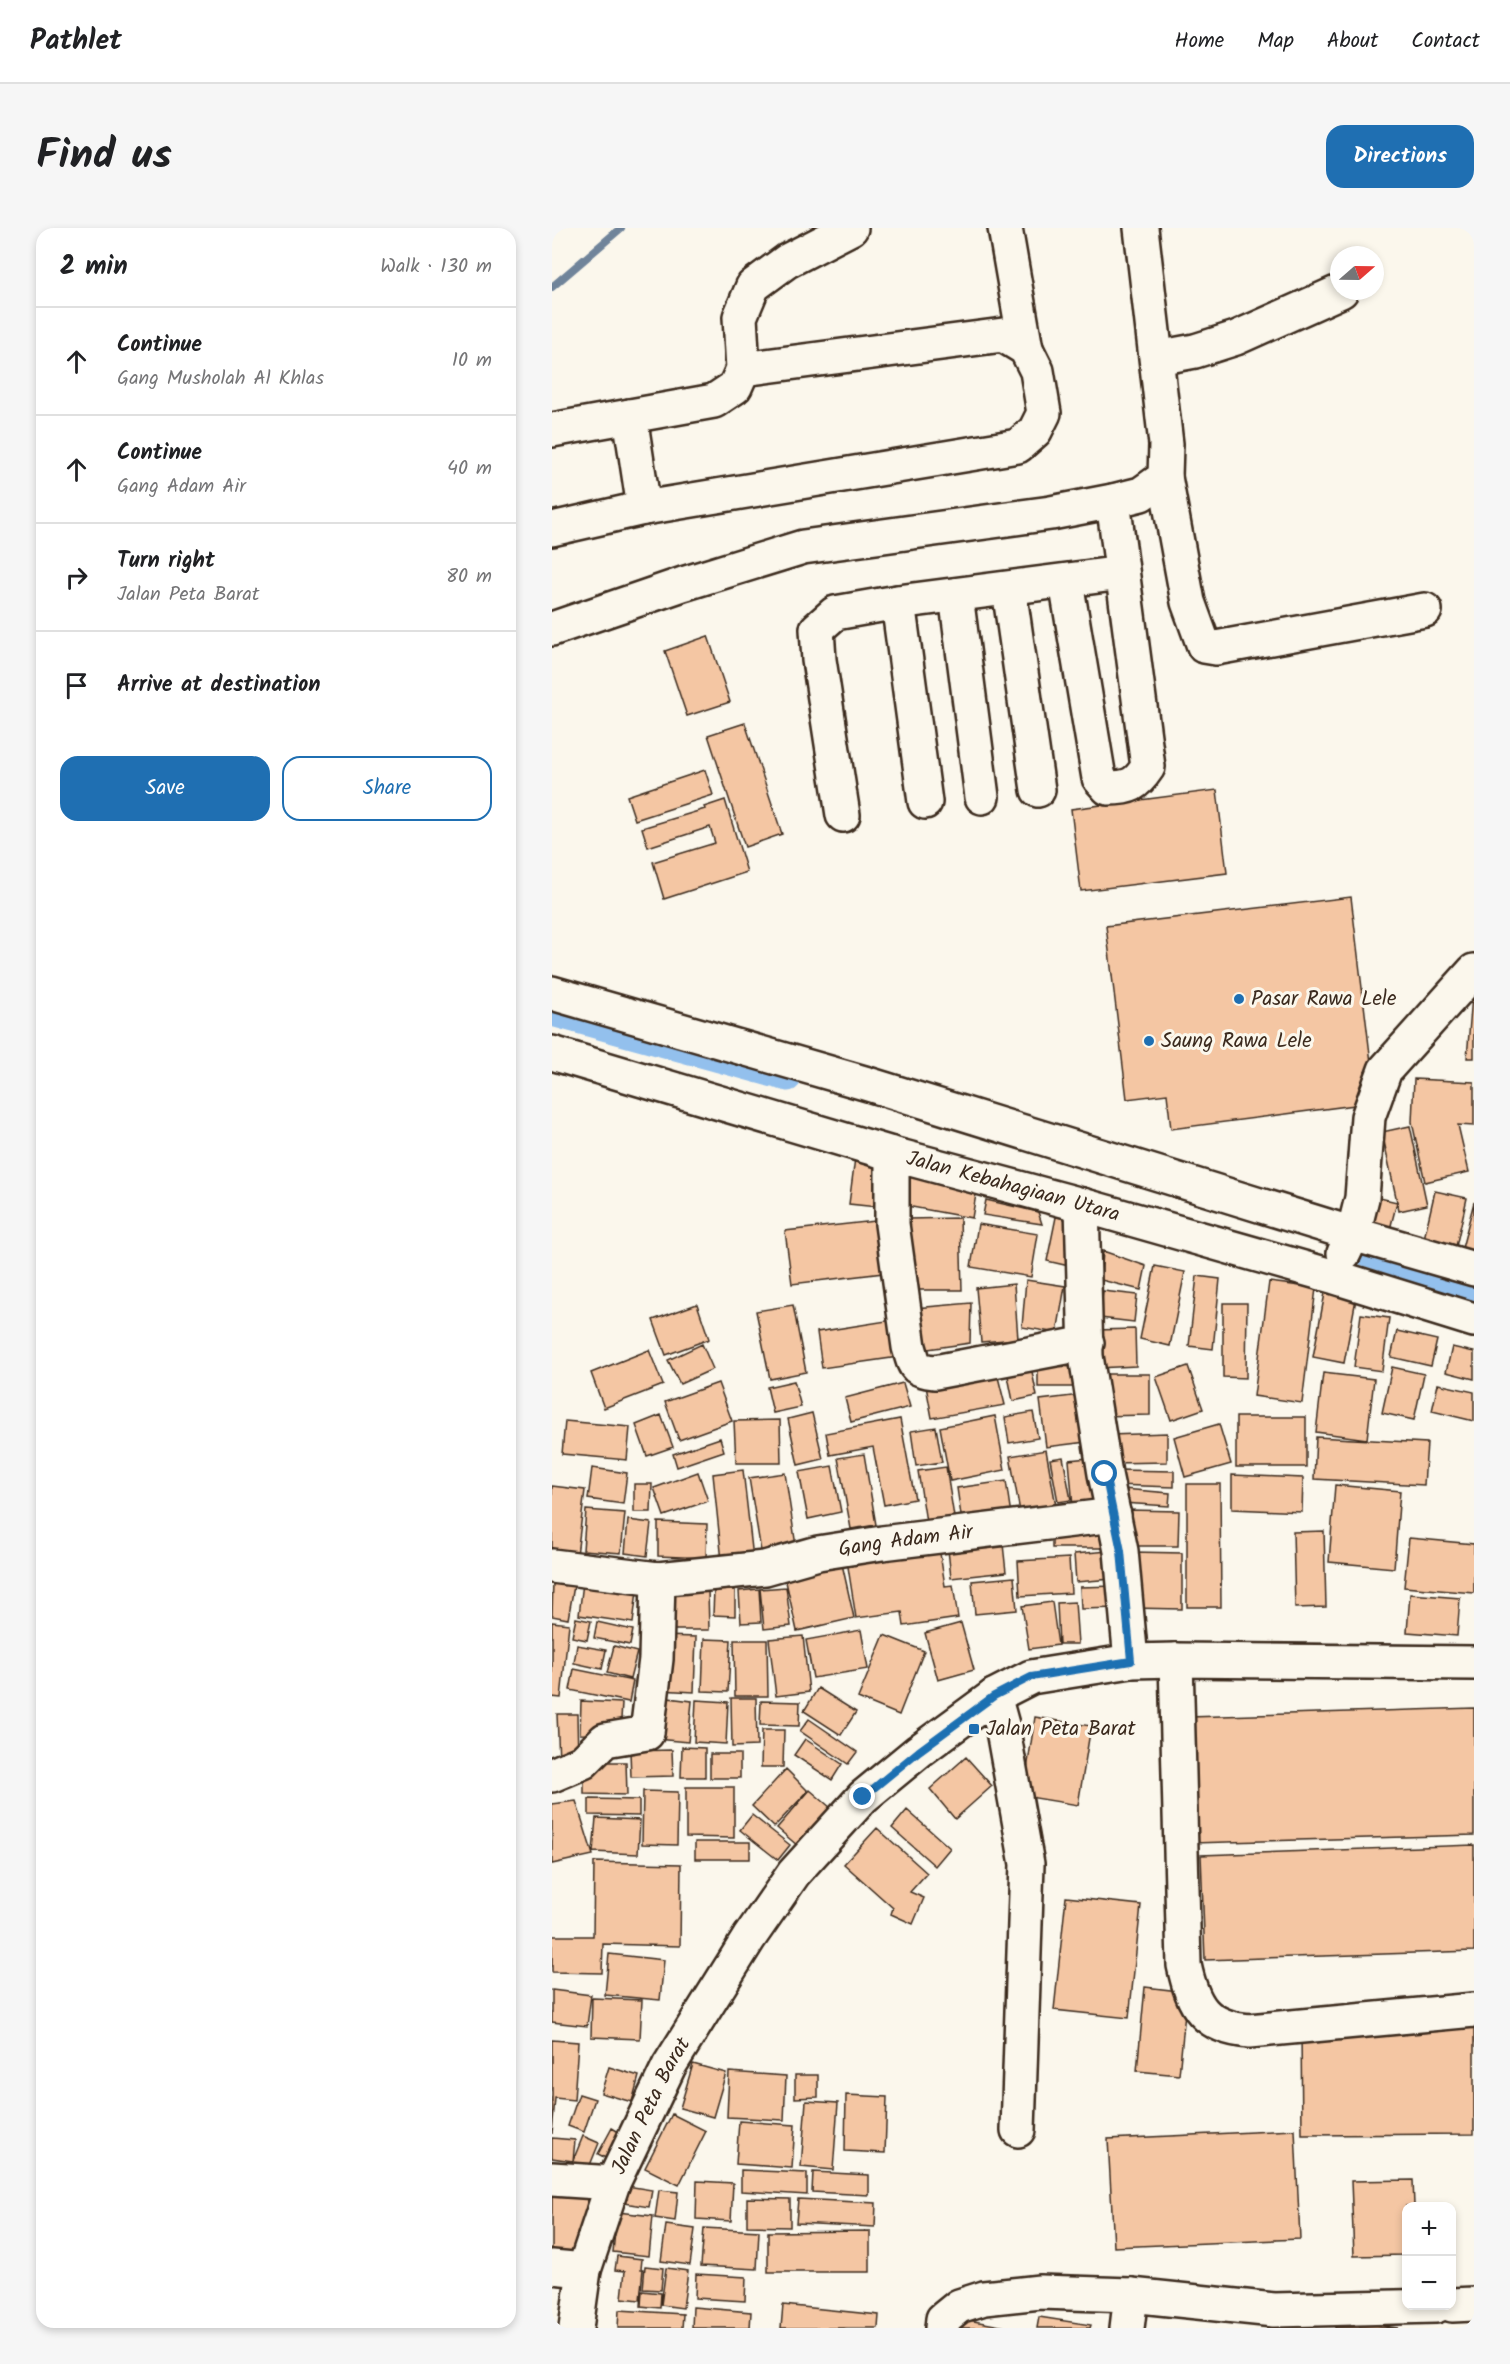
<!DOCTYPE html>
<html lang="en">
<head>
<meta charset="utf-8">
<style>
	body { margin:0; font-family:Kalam,sans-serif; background:#f6f6f6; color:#202124 }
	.controls { position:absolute; right:18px; bottom:18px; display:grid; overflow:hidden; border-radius:12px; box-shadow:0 3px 9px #0003 }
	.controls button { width:54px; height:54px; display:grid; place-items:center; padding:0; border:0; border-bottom:2px solid #e0e0e0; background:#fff; color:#202124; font:30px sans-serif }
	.compass { position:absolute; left:778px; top:18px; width:54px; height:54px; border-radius:50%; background:#fff; box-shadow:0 3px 9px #0003; rotate:70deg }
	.stop { position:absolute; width:18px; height:18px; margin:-14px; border:4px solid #1f6fb2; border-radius:50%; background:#fff }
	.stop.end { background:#1f6fb2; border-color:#fff; box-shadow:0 2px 6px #0008 }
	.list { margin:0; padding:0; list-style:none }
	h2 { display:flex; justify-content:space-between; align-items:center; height:78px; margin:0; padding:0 24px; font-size:26px }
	h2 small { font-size:20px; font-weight:400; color:#757577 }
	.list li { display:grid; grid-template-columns:39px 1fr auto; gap:18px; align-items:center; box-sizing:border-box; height:108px; padding:0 24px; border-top:2px solid #e0e0e0 }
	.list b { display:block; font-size:22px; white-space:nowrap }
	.list p { margin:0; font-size:20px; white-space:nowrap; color:#757577 }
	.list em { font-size:20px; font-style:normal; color:#757577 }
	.actions { display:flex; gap:12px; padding:18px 24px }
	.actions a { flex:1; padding:14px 0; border:2px solid #1f6fb2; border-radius:18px; text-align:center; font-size:21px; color:#1f6fb2 }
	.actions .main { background:#1f6fb2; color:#fff }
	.icon { flex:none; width:33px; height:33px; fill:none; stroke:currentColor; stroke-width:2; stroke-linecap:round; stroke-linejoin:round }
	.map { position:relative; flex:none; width:922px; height:2100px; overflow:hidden; border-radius:18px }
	header { display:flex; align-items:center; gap:36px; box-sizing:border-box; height:84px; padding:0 30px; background:#fff; border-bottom:2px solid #e0e0e0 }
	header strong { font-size:28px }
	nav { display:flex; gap:33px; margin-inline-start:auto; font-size:21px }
	.intro { display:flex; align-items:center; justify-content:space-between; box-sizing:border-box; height:144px; padding:0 36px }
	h1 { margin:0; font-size:42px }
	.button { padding:15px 27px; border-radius:18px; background:#1f6fb2; color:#fff; font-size:21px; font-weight:700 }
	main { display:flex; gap:36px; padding:0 36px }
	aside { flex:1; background:#fff; border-radius:18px; box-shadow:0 3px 9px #0003 }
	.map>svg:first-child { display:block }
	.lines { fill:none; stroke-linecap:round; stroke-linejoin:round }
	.stream { stroke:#70849a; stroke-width:8 }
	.canal { stroke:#93c0ed; stroke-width:27 }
	.building { fill:#f4c6a3; stroke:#3b2a1e; stroke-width:1.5 }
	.minor-casing { stroke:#3b2a1e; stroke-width:38 }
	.major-casing { stroke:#3b2a1e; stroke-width:38 }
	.minor { stroke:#fbf7ec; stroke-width:33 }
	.major { stroke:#fbf7ec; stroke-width:33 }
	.route { stroke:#1f6fb2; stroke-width:8 }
	.poi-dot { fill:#1f6fb2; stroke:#fbf7ec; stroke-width:2 }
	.labels { text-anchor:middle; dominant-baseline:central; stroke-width:6; stroke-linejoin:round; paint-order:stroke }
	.poi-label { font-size:21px; fill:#3b2a1e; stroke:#fbf7ec; text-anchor:start }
	.street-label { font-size:21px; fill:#3b2a1e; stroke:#fbf7ec }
</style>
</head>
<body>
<header>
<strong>Pathlet</strong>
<nav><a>Home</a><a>Map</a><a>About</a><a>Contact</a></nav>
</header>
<div class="intro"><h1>Find us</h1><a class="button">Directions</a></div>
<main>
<aside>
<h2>2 min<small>Walk · 130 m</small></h2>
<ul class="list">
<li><svg class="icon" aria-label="ahead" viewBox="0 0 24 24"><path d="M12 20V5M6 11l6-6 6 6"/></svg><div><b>Continue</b><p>Gang Musholah Al Khlas</p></div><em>10 m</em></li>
<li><svg class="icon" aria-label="ahead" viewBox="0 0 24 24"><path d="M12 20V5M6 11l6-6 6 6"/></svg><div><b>Continue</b><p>Gang Adam Air</p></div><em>40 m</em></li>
<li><svg class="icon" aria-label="right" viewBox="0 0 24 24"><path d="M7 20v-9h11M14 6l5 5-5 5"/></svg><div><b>Turn right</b><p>Jalan Peta Barat</p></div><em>80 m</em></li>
<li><svg class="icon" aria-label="arrive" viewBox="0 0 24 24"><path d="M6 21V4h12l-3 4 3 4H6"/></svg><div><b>Arrive at destination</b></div></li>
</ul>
<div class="actions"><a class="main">Save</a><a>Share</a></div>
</aside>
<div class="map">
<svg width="922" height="2100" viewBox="0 0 922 2100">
	<rect width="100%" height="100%" fill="#fbf7ec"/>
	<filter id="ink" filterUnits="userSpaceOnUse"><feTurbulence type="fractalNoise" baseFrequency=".0167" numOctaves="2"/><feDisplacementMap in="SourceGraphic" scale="12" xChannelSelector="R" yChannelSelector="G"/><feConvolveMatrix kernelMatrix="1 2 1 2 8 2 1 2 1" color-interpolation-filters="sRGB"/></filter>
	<g filter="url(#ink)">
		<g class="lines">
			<path class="stream" d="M0,59L69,0"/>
			<path class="canal" d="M0,785L236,850
				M815,1025L922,1060"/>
		</g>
		<path class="building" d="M156,408L178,474L135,488L113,423Z
			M193,495L230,606L193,619L156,507Z
			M153,542L161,567L83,592L75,568Z
			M665,562L675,645L529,663L519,581Z
			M173,572L195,644L112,671L101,634L163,615L158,599L96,619L90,600L153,581L152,579Z
			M799,669L820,843L813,844L818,875L619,901L615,866L575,871L554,698Z
			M920,768H922V830H915Z
			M862,851L922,854V898L906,897L917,944L873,954L860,894Z
			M858,898L875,977L847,983L830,904Z
			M303,930L331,934L325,979L297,976Z
			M354,947L425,960L420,990L349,977Z
			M883,963L915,970L903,1023L871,1015Z
			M815,967L845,974L836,1009L806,1002Z
			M434,972L486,984L490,996L431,987Z
			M922,974V1031L908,1028Z
			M504,989L523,992L517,1038L495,1033Z
			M408,990L410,1062H360L356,991Z
			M323,993L331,1045L240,1056L233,1003Z
			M426,996L486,1006L479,1049L419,1039Z
			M551,1023L594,1038L589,1062L549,1052Z
			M603,1038L633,1044L618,1118L588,1111Z
			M645,1048L668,1051L661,1121L637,1118Z
			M474,1052L513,1058L505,1105L470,1099Z
			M717,1054L764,1060L750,1175L702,1168Z
			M462,1056L466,1111L429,1114L424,1060Z
			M551,1063L585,1067L582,1094L548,1090Z
			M773,1065L804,1071L792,1135L761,1129Z
			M419,1075L418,1115L369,1122L363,1080Z
			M671,1075H695L694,1150L671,1149Z
			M145,1076L157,1111L114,1127L101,1092Z
			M241,1077L254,1144L218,1151L204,1083Z
			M809,1086L837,1090L830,1143L802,1139Z
			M347,1091L353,1128L270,1140L265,1104Z
			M583,1101L584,1138L545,1140L543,1102Z
			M845,1103L885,1112L879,1138L839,1129Z
			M150,1116L161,1141L128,1156L116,1132Z
			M900,1119L922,1124V1151L894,1144Z
			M97,1122L111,1157L52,1180L39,1145Z
			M478,1134L485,1168L461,1173L454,1138Z
			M486,1138L533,1139L532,1159H486Z
			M636,1138L651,1181L619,1192L604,1149Z
			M840,1139L872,1146L862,1192L830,1185Z
			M445,1145L453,1177L380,1190L374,1158Z
			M771,1145L822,1151L815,1211L764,1204Z
			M546,1146H598V1187L546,1188Z
			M242,1153L249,1179L221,1185L215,1159Z
			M166,1155L180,1193L127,1212L113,1174Z
			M351,1155L358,1179L299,1194L293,1170Z
			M886,1156L922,1164V1193L880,1183Z
			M528,1167L534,1214L494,1219L488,1172Z
			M481,1184L486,1210L457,1215L453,1189Z
			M260,1185L271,1231L246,1237L236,1191Z
			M109,1187L121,1219L95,1228L84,1197Z
			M443,1188L453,1242L398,1253L388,1199Z
			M684,1189H754V1239H684Z
			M348,1191L363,1271L332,1277L321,1219L278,1227L274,1205Z
			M228,1192L229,1235H184L182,1193Z
			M13,1193L78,1199L75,1232L10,1226Z
			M667,1196L679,1236L633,1249L622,1209Z
			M384,1199L390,1234L364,1238L359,1203Z
			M615,1205V1234L559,1235L558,1207Z
			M764,1209L875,1215L872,1257L762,1251Z
			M168,1210L172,1223L125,1239L121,1226Z
			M494,1222L504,1278L468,1284L458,1228Z
			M312,1226L324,1297L299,1301L286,1230Z
			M511,1229L519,1272L506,1274L498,1231Z
			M546,1229L550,1276L521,1279L517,1232Z
			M280,1238L289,1284L256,1291L247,1244Z
			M394,1239L402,1289L374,1294L366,1243Z
			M40,1240L75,1245L71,1276L36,1271Z
			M191,1242L201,1330L170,1333L161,1246Z
			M563,1242L622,1243V1259L563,1257Z
			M146,1244L156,1273L112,1288L102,1260Z
			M233,1245L244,1318L209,1323L197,1250Z
			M680,1247L751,1250L750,1284L680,1281Z
			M454,1253L459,1287L410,1294L405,1260Z
			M82,1256H100L99,1284H82Z
			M635,1256H668L669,1379H635Z
			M783,1257L848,1263L842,1340L777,1334Z
			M0,1258L33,1262L25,1327L0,1324Z
			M571,1261L618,1265L617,1278L570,1275Z
			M34,1282L73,1285L69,1325L31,1322Z
			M575,1282L627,1283L626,1318H575Z
			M76,1292L99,1295L95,1328L73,1325Z
			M106,1294L155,1296L154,1330L106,1328Z
			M500,1297H552V1320H500Z
			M772,1303L774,1379L743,1380L741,1304Z
			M450,1307L454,1344L399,1350L395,1312Z
			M857,1310L922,1316V1365L852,1359Z
			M386,1312L393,1358L401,1357L406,1390L352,1398L350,1384L304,1390L294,1326Z
			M557,1323L560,1351L524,1354L522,1326Z
			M580,1324L630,1325V1381L579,1380Z
			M517,1330L519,1365L468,1368L466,1333Z
			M290,1336L302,1390L245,1403L233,1349Z
			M462,1349L465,1382L423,1386L420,1353Z
			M1,1353L22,1358L16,1391L0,1388Z
			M31,1355L85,1363L81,1395L27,1387Z
			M564,1358L565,1380L529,1381L528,1359Z
			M234,1359L239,1398L212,1401L208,1361Z
			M207,1361L209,1394L189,1395L187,1363Z
			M110,1362H156L157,1402H110Z
			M162,1362H183V1388L161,1387Z
			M858,1366L908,1370L905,1408L855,1404Z
			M500,1374L506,1417L477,1421L470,1378Z
			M523,1374L526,1416H507L505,1375Z
			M24,1390L39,1393L35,1412L20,1409Z
			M0,1394L17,1396L9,1470L0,1469Z
			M45,1394L81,1402L78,1417L42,1410Z
			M409,1395L422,1442L386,1452L373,1405Z
			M309,1402L316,1441L261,1450L254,1412Z
			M332,1407L372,1423L347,1487L306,1470Z
			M110,1408L144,1409L142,1464L108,1462Z
			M251,1408L257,1464L224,1468L217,1411Z
			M152,1411L179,1412L176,1464L150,1463Z
			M182,1412H215L216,1468H183Z
			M25,1417L54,1422L50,1441L22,1435Z
			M62,1418L85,1424L78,1451L55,1445Z
			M22,1441L81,1453L77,1474L18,1462Z
			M266,1460L304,1484L289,1507L252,1483Z
			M108,1469L140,1473L136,1514L104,1511Z
			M179,1470H204L205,1518L180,1519Z
			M144,1472L176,1474L174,1516L142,1514Z
			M29,1473L70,1475L68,1507L28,1506Z
			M209,1473L248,1474L247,1498L208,1497Z
			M922,1480V1607L641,1615L637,1489Z
			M5,1486H25L26,1531L7,1532Z
			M483,1489L539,1498L526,1577L471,1568Z
			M257,1491L305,1524L296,1536L248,1503Z
			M210,1502H232L231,1539H209Z
			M253,1511L290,1536L280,1552L242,1527Z
			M130,1519L153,1520V1549H129Z
			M120,1522L121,1548L79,1549L78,1523Z
			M158,1526H188V1550H158Z
			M414,1529L440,1558L403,1591L378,1561Z
			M32,1534H74L75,1567L32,1566Z
			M234,1541L256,1563L222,1599L200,1578Z
			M134,1559H182V1610L134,1609Z
			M258,1562L279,1580L246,1618L225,1600Z
			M91,1563L126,1564L125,1617L90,1616Z
			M37,1571L87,1572V1588L37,1587Z
			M24,1573L41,1627L0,1636V1576Z
			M355,1582L398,1620L383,1638L340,1600Z
			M200,1587L238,1617L226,1632L188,1602Z
			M44,1590L88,1592L86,1626L41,1624Z
			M325,1600L375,1645L358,1664L372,1670L361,1696L339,1686L341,1680L292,1636Z
			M143,1614H198V1631H143Z
			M922,1617V1723L653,1732L649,1627Z
			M42,1634L129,1636L128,1718L51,1716L50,1745L0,1744V1708H41Z
			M514,1669L589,1677L577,1790L502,1782Z
			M57,1726L112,1732L108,1772L53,1767Z
			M593,1759L635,1764L627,1847L585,1843Z
			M0,1762L39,1767L35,1798L0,1794Z
			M40,1770L90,1772L88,1811L39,1809Z
			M922,1800V1906L750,1907L749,1802Z
			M0,1812L26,1814L22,1872L3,1870L0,1906Z
			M141,1836L174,1845L161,1889L128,1880Z
			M57,1839L87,1848L80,1874L49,1865Z
			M177,1844L234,1848L232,1892L175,1889Z
			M243,1847H266V1869L243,1870Z
			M27,1866L43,1871L32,1904L16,1898Z
			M294,1867L335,1869L333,1925L293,1923Z
			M254,1873L286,1875L281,1942L249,1939Z
			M120,1886L154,1903L127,1957L93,1940Z
			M187,1893L243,1897L240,1940L184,1936Z
			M60,1900L77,1910L63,1935L46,1926Z
			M743,1902L748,2011L562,2019L556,1911Z
			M31,1908L47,1915L34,1947L18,1940Z
			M0,1910L23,1912L21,1933L0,1930Z
			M189,1942L255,1945V1967L189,1963Z
			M261,1944L317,1947V1967L260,1964Z
			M861,1952L862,1978H854V2027L802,2028L799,1953Z
			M145,1953L181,1955L179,1993L144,1991Z
			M0,1958L36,1961L29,2035L0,2032Z
			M75,1958L100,1962L97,1979L72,1975Z
			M107,1962L126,1964L123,1993L103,1990Z
			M195,1970L238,1971V1999L195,1998Z
			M246,1971L324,1975L323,1999L244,1995Z
			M65,1984L101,1988L97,2028L61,2024Z
			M114,1997L143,2001L138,2037L109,2033Z
			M152,2000L207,2003L205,2041L149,2038Z
			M318,2003V2044H216V2004Z
			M65,2028L90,2031L89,2041H91L88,2072L70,2070L73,2043L63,2042Z
			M93,2038L111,2040L109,2062L91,2061Z
			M114,2040L136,2043L131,2080L109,2077Z
			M144,2046L194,2049L193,2073L143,2070Z
			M90,2063L109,2065L108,2080L89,2078Z
			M231,2077L327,2087L326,2100H229Z
			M141,2079L199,2084L198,2100H140Z
			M67,2082L131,2086L130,2100H66Z
			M487,2089L539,2097L538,2100H485Z
			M411,2091L459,2100H409Z
			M784,2092L846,2100H783Z"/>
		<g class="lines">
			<g class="minor-casing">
				<g id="minor">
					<path d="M453,0L474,121"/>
					<path d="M605,130L643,123L684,110L789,63"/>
					<path d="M78,188L92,280"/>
					<path d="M0,202L162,173L183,159L191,141L188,89L201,58L235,33L299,0"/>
					<path d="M613,249L636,374L652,418L664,420L873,382"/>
					<path d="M0,301L92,280L466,218L483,203L492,185L485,143L474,121L451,107L191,141"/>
					<path d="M514,354L547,550L556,560C578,560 584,557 596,539L561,273"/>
					<path d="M457,361L486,562"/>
					<path d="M404,367L430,569"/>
					<path d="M346,374L373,574"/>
					<path d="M0,401L131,356L251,319L499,285L561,273L589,266L613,249L614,216L589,0"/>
					<path d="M291,587L267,432L265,401L283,385L346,374L570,345"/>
					<path d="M0,765L316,856L801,1006L922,1041"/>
					<path id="s1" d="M0,825L340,926L530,977L783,1049L922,1092"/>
					<path d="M340,926V996L357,1119C363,1138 361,1142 383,1144L535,1115"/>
					<path d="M530,977L534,1128L553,1246L569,1323L579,1433"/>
					<path d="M792,1025L801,1006L810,970L816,889L833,842L922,743"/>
					<path id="s2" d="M0,1338L106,1351L213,1340L266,1325L330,1315L562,1287"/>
					<path d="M624,1432L632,1737C641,1779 653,1799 697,1803L922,1782"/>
					<path d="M442,1468L450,1497L475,1636L466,1902"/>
					<path d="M0,1547L31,1534L53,1512L95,1505L104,1431L106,1351"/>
					<path d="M0,1951L61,1955"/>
					<path d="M0,2039L32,2042"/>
					<path d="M900,2077L922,2076"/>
					<path d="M390,2100L391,2091L407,2078L432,2070L488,2064L579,2067L722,2082L884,2078"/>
					<path d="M575,2100L579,2067"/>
				</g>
			</g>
			<g class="major-casing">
				<g id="major">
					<path id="s3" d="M24,2100L32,2042L61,1955L117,1838L197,1710L242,1645L311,1569L367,1523L442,1468L479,1449L579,1433L624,1432L922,1435"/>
				</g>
			</g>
			<use href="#minor" class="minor"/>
			<use href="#major" class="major"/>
		</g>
	</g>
	<g class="lines" filter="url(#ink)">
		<path class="route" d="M311,1569L367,1523L442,1468L479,1449L579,1433L569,1323L553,1246"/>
	</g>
	<g class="poi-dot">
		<circle cx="687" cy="771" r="6"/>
		<circle cx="597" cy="813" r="6"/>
		<rect x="416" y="1495" width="12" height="12" rx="3"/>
	</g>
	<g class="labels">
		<g class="poi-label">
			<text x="699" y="771">Pasar Rawa Lele</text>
			<text x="609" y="813">Saung Rawa Lele</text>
			<text x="434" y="1501">Jalan Peta Barat</text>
		</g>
		<g class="street-label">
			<text stroke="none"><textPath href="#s1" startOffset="480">Jalan Kebahagiaan Utara</textPath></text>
			<text stroke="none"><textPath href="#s2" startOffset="358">Gang Adam Air</textPath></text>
			<text stroke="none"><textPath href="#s3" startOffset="236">Jalan Peta Barat</textPath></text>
		</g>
	</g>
</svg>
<div class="controls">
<button>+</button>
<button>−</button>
</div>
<svg class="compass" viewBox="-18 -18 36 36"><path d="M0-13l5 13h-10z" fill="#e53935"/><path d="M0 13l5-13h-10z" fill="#757577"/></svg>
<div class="stop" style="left:553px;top:1246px"></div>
<div class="stop end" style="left:311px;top:1569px"></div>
</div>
</main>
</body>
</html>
